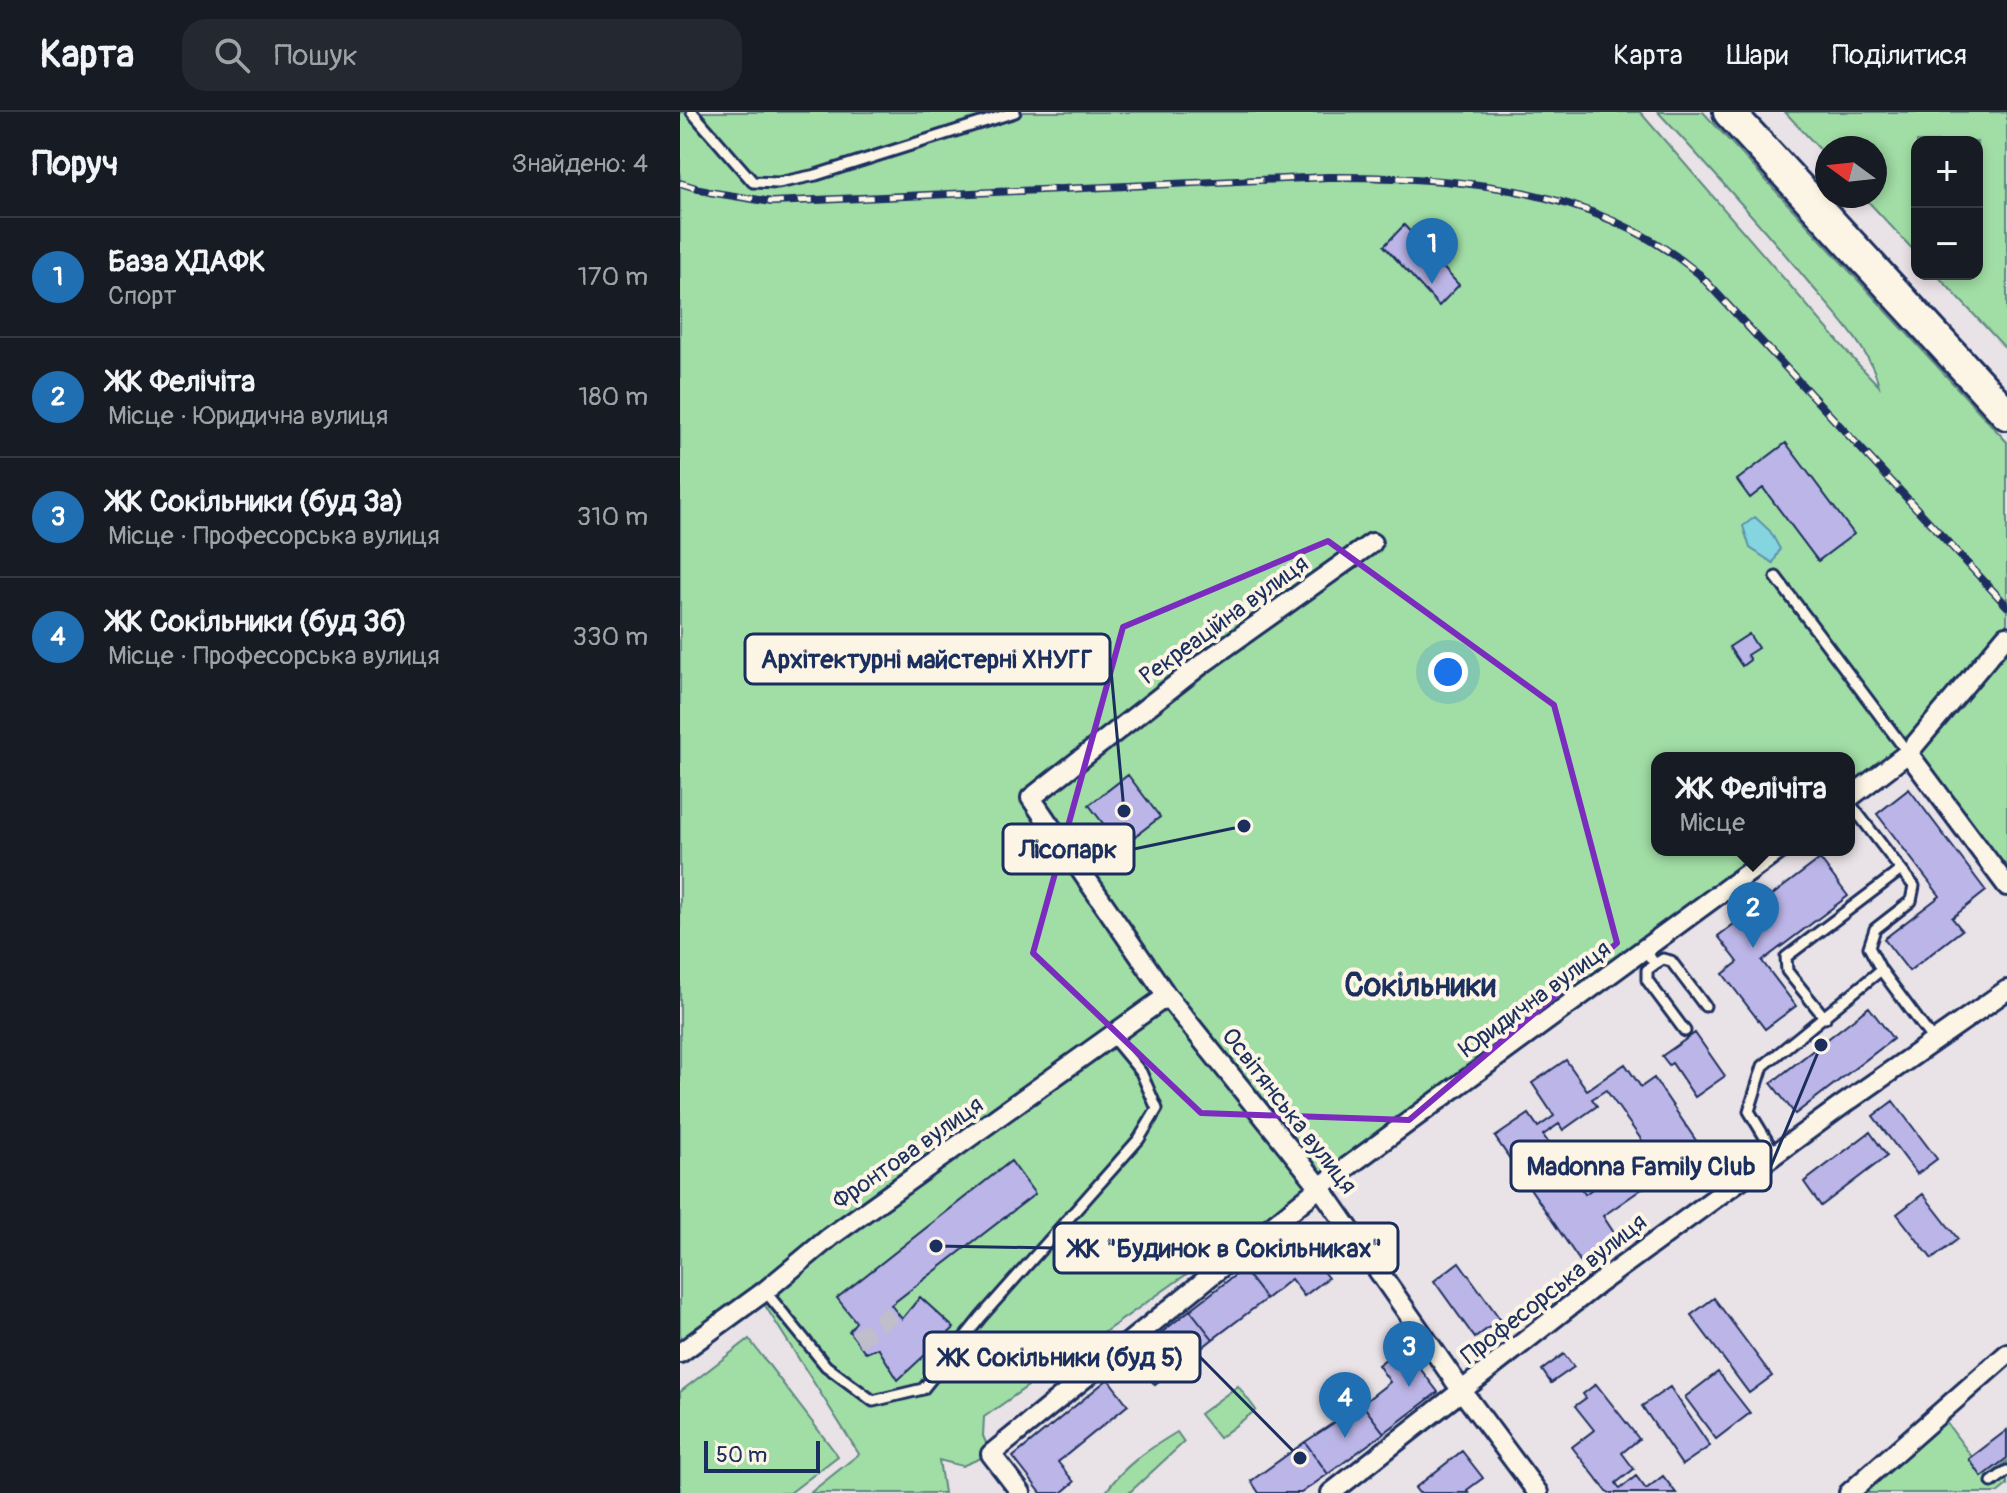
<!DOCTYPE html>
<html lang="uk">
<head>
<meta charset="utf-8">
<style>
	body { margin:0; font-family:Pangolin,sans-serif; background:#242831; color:#f1f3f6 }
	.controls { position:absolute; right:24px; top:24px; display:grid; overflow:hidden; border-radius:16px; box-shadow:0 4px 12px #0003 }
	.controls button { width:72px; height:72px; display:grid; place-items:center; padding:0; border:0; border-bottom:2px solid #363941; background:#171b24; color:#f1f3f6; font:40px sans-serif }
	.compass { position:absolute; left:1135px; top:24px; width:72px; height:72px; border-radius:50%; background:#171b24; box-shadow:0 4px 12px #0003; rotate:285deg }
	.scale { position:absolute; left:24px; bottom:20px; width:116px; box-sizing:border-box; padding-left:8px; border:4px solid #1b2f5e; border-top:0; font-size:22px; line-height:28px; white-space:nowrap; color:#1b2f5e; -webkit-text-stroke:6px #fcf5e5; paint-order:stroke }
	.you { position:absolute; left:768px; top:560px; width:28px; height:28px; margin:-20px; border:6px solid #fff; border-radius:50%; background:#1a73e8; box-shadow:0 0 0 12px #1a73e833 }
	.badge { display:grid; place-items:center; width:52px; height:52px; border-radius:50%; background:#1f6fb2; color:#fff; font-size:26px; font-weight:700 }
	.pin { position:absolute; translate:-50% -66px; filter:drop-shadow(0 2px 4px #0008) }
	.pin::after { content:''; position:absolute; top:42px; width:28px; height:24px; background:inherit; clip-path:polygon(0 0,100% 0,50% 100%) }
	.popup { position:absolute; left:971px; top:640px; width:204px; height:104px; box-sizing:border-box; display:grid; place-content:center; border-radius:16px; background:#171b24; filter:drop-shadow(0 2px 6px #0005); font-size:26px; white-space:nowrap; color:#9ea1a6 }
	.popup b { font-size:30px; color:#f1f3f6 }
	.popup::after { content:''; position:absolute; left:50%; top:100%; margin-left:-16px; border:16px solid transparent; border-top-color:#171b24 }
	.list { margin:0; padding:0; list-style:none }
	h2 { display:flex; justify-content:space-between; align-items:center; height:104px; margin:0; padding:0 32px; font-size:34px }
	h2 small { font-size:26px; font-weight:400; color:#9ea1a6 }
	.list li { display:grid; grid-template-columns:52px 1fr auto; gap:24px; align-items:center; box-sizing:border-box; height:120px; padding:0 32px; border-top:2px solid #363941 }
	.list b { display:block; font-size:30px; white-space:nowrap }
	.list p { margin:0; font-size:26px; white-space:nowrap; color:#9ea1a6 }
	.list em { font-size:26px; font-style:normal; color:#9ea1a6 }
	.icon { flex:none; width:44px; height:44px; fill:none; stroke:currentColor; stroke-width:2; stroke-linecap:round; stroke-linejoin:round }
	.map { position:relative; flex:none; width:1327px; height:1381px; overflow:hidden }
	header { display:flex; align-items:center; gap:48px; box-sizing:border-box; height:112px; padding:0 40px; background:#171b24; border-bottom:2px solid #363941 }
	header strong { font-size:38px }
	nav { display:flex; gap:44px; margin-inline-start:auto; font-size:28px }
	.search { width:560px; height:72px; background:#242831; display:flex; align-items:center; gap:20px; box-sizing:border-box; padding:0 28px; border-radius:24px; color:#9ea1a6; font-size:30px }
	main { display:flex }
	aside { flex:1; background:#171b24 }
	.map>svg:first-child { display:block }
	.green { fill:#a1dea5; stroke:#5e8682; stroke-width:2 }
	.water { fill:#85d5e0; stroke:#5b93ac; stroke-width:2 }
	.building { fill:#bcb5e7; stroke:#1b2f5e; stroke-width:2; fill-rule:evenodd }
	.lines { fill:none; stroke-linecap:round; stroke-linejoin:round }
	.street-tunnel { stroke:#c0becb; stroke-width:18; stroke-dasharray:18 9; stroke-linecap:butt }
	.lane-casing { stroke:#1b2f5e; stroke-width:15 }
	.street-casing { stroke:#1b2f5e; stroke-width:24 }
	.primary-casing { stroke:#1b2f5e; stroke-width:36 }
	.lane { stroke:#fcf5e5; stroke-width:9 }
	.street { stroke:#fcf5e5; stroke-width:18 }
	.primary { stroke:#fcf5e5; stroke-width:30 }
	.rail-casing { stroke:#1b2f5e; stroke-width:8 }
	.rail { stroke:#fcf5e5; stroke-width:5; stroke-dasharray:15; stroke-linecap:butt }
	.marked { fill:none; stroke:#7b2cbf; stroke-width:6; stroke-linejoin:round }
	.labels { text-anchor:middle; dominant-baseline:central; stroke-width:8; stroke-linejoin:round; paint-order:stroke }
	.street-label { font-size:24px; fill:#1b2f5e; stroke:#fcf5e5 }
	.district-label { font-size:32px; font-weight:bold; fill:#1b2f5e; stroke:#fcf5e5 }
	.leader { fill:none; stroke:#1b2f5e; stroke-width:3 }
	.callout-dot { fill:#1b2f5e; stroke:#fcf5e5; stroke-width:3 }
	.callout { fill:#fcf5e5; stroke:#1b2f5e; stroke-width:3 }
	.callout-label { font-size:26px; text-anchor:middle; font-weight:bold; fill:#1b2f5e }
</style>
</head>
<body>
<header>
<strong>Карта</strong>
<div class="search"><svg class="icon" aria-label="search" viewBox="0 0 24 24"><circle cx="10" cy="10" r="6"/><path d="M15 15l6 6"/></svg>Пошук</div>
<nav><a>Карта</a><a>Шари</a><a>Поділитися</a></nav>
</header>
<main>
<aside>
<h2>Поруч<small>Знайдено: 4</small></h2>
<ul class="list">
<li><span class="badge">1</span><div><b>База ХДАФК</b><p>Спорт</p></div><em>170 m</em></li>
<li><span class="badge">2</span><div><b>ЖК Фелічіта</b><p>Місце · Юридична вулиця</p></div><em>180 m</em></li>
<li><span class="badge">3</span><div><b>ЖК Сокільники (буд 3а)</b><p>Місце · Професорська вулиця</p></div><em>310 m</em></li>
<li><span class="badge">4</span><div><b>ЖК Сокільники (буд 3б)</b><p>Місце · Професорська вулиця</p></div><em>330 m</em></li>
</ul>
</aside>
<div class="map">
<svg width="1327" height="1381" viewBox="0 0 1327 1381">
	<rect width="100%" height="100%" fill="#e9e2e6"/>
	<filter id="ink" filterUnits="userSpaceOnUse"><feTurbulence type="fractalNoise" baseFrequency=".0125" numOctaves="2"/><feDisplacementMap in="SourceGraphic" scale="16" xChannelSelector="R" yChannelSelector="G"/><feConvolveMatrix kernelMatrix="1 2 1 2 8 2 1 2 1" color-interpolation-filters="sRGB"/></filter>
	<g filter="url(#ink)">
		<path class="green" d="M0,0H960L1176,250L1199,274C1191,238 1154,200 1130,172C1081,113 1030,56 978,0H1023L1327,330V763L1228,642L1169,685V646H977V738H1095L609,1090L304,1305L303,1324L311,1342L282,1354L259,1348L264,1381H130L179,1342L79,1184L0,1228Z
			M1105,0H1327V238L1256,162H1297V30H1237V142L1183,84H1195V36H1147V45Z
			M69,1227L158,1344L110,1381H0V1280Z
			M558,1274L576,1298L539,1326L520,1302Z
			M1257,1298L1307,1365L1327,1349V1373L1317,1381H1186Z
			M497,1320L504,1330L449,1381H425C444,1353 469,1337 497,1320Z"/>
		<path class="water" d="M1075,405L1090,419L1100,437L1093,451L1070,436L1063,414Z"/>
		<path class="building" d="M724,113L779,173L759,194L704,134Z
			M1106,331L1174,422L1138,449L1083,376L1070,386L1057,368Z
			M1069,522L1078,536L1067,543L1070,548L1062,554L1049,535Z
			M448,663L480,705L441,735L409,693Z
			M1229,677L1306,779L1272,806L1282,818L1229,859L1204,827L1260,784L1197,702Z
			M1140,747L1168,784L1082,849L1116,894L1085,917L1043,862L1058,850L1038,824Z
			M1189,895L1213,927L1115,1002L1091,971Z
			M1015,921L1045,964L1015,985L992,951L989,953L982,944Z
			M886,948L907,978L945,952L961,975L974,966L1021,1036L923,1104L938,1127L902,1152L815,1025L849,1002L858,1015L874,1004L852,971ZM926,978L968,1037L905,1082L863,1023L879,1012L883,1018L917,994L912,987Z
			M1213,989L1257,1047L1237,1062L1193,1004Z
			M1190,1020L1207,1044L1141,1094L1124,1070Z
			M331,1049L355,1082L211,1193L222,1207L240,1185L274,1216L218,1268L198,1236L186,1241L169,1219L176,1210L157,1186Z
			M1243,1082L1278,1127L1252,1147L1217,1102Z
			M612,1120L648,1166L624,1184L611,1167L586,1187L563,1157Z
			M779,1150L820,1207L795,1226L754,1169Z
			M563,1157L586,1187L533,1227L510,1198Z
			M1034,1186L1092,1264L1069,1281L1011,1203Z
			M510,1198L533,1227L475,1273L452,1244Z
			M723,1234L758,1280L704,1321L682,1292L710,1270L698,1253Z
			M884,1242L894,1255L871,1271L862,1258Z
			M1038,1260L1070,1301L1036,1327L1005,1285Z
			M428,1267L448,1293L378,1350L394,1370L381,1381H361L333,1345Z
			M916,1272L959,1327L942,1341L954,1357L936,1371L940,1377L956,1364L966,1377L983,1364L996,1381H928L892,1335L914,1318L895,1294L906,1286L903,1282Z
			M990,1275L1030,1334L1002,1353L962,1294Z
			M682,1292L704,1321L648,1362L625,1330Z
			M1327,1318V1346L1302,1365L1289,1347Z
			M625,1330L648,1362L621,1381H579L571,1369Z
			M782,1339L803,1366L787,1378L789,1381H739L735,1376Z"/>
		<g class="lines">
			<path class="street-tunnel" d="M176,1228L216,1199"/>
			<g class="lane-casing">
				<path id="lane" d="M12,0L73,70L98,71L136,63L335,0
					M1096,465L1228,641
					M1169,690L1221,758
					M964,837L975,852L967,858V868L1005,919
					M975,852L983,847L991,849L1025,894
					M1145,906L1107,859L1106,845L1221,758L1234,774L1231,789L1195,817L1189,835L1201,858
					M1095,1042L1069,999L1083,954L1201,858L1253,928
					M85,1179L146,1254L193,1289L243,1277L301,1205L459,1027L477,997L461,960L432,925
					M1312,1370L1327,1359"/>
			</g>
			<g class="street-casing">
				<path id="street" d="M692,431L522,552L351,686L487,884L640,1075L782,1279L858,1381
					M1228,641L1327,774
					M1169,686L1228,641L1326,524
					M0,1241L85,1179L150,1125L487,884
					M341,1381L311,1342L640,1075L1099,738
					M651,1381L919,1171L1161,994L1327,878
					M1169,1381L1327,1242"/>
			</g>
			<g class="primary-casing">
				<path id="primary" d="M1049,0L1327,302"/>
			</g>
			<use href="#lane" class="lane"/>
			<use href="#street" class="street"/>
			<use href="#primary" class="primary"/>
			<g class="rail-casing">
				<path id="rail" d="M0,71L29,80L92,90L648,65C778,64 916,75 1019,162L1327,494"/>
			</g>
			<use href="#rail" class="rail"/>
		</g>
	</g>
	<path class="marked" d="M648,429L874,593L937,831L729,1008L521,1001L353,841L443,515Z"/>
	<g class="labels">
		<g class="street-label">
			<text transform="translate(544 508) rotate(-36)">Рекреаційна вулиця</text>
			<text transform="translate(855 887) rotate(-36)">Юридична вулиця</text>
			<text transform="translate(609 999) rotate(52)">Освітянська вулиця</text>
			<text transform="translate(228 1041) rotate(-35)">Фронтова вулиця</text>
			<text transform="translate(874 1177) rotate(-38)">Професорська вулиця</text>
		</g>
		<g class="district-label">
			<text x="740" y="874">Сокільники</text>
		</g>
	</g>
	<path class="leader" d="M444 699L430 547M564 714L454 737M1141 933L1091 1054M256 1134L374 1136M620 1346L520 1245"/>
	<g class="callout-dot">
		<circle cx="444" cy="699" r="8"/>
		<circle cx="564" cy="714" r="8"/>
		<circle cx="1141" cy="933" r="8"/>
		<circle cx="256" cy="1134" r="8"/>
		<circle cx="620" cy="1346" r="8"/>
	</g>
	<g class="callout">
		<rect x="65" y="522" width="365" height="50" rx="8"/>
		<rect x="323" y="712" width="131" height="50" rx="8"/>
		<rect x="831" y="1029" width="260" height="50" rx="8"/>
		<rect x="374" y="1111" width="344" height="50" rx="8"/>
		<rect x="244" y="1220" width="276" height="50" rx="8"/>
	</g>
	<g class="callout-label">
		<text x="247" y="556">Архітектурні майстерні ХНУГГ</text>
		<text x="388" y="746">Лісопарк</text>
		<text x="961" y="1063">Madonna Family Club</text>
		<text x="546" y="1145">ЖК "Будинок в Сокільниках"</text>
		<text x="382" y="1254">ЖК Сокільники (буд 5)</text>
	</g>
</svg>
<div class="controls">
<button>+</button>
<button>−</button>
</div>
<svg class="compass" viewBox="-18 -18 36 36"><path d="M0-13l5 13h-10z" fill="#e53935"/><path d="M0 13l5-13h-10z" fill="#9ea1a6"/></svg>
<div class="scale">50 m</div>
<div class="you"></div>
<div class="pin badge" style="left:752px;top:172px">1</div>
<div class="pin badge" style="left:1073px;top:836px">2</div>
<div class="popup"><b>ЖК Фелічіта</b>Місце</div>
<div class="pin badge" style="left:729px;top:1275px">3</div>
<div class="pin badge" style="left:665px;top:1326px">4</div>
</div>
</main>
</body>
</html>
